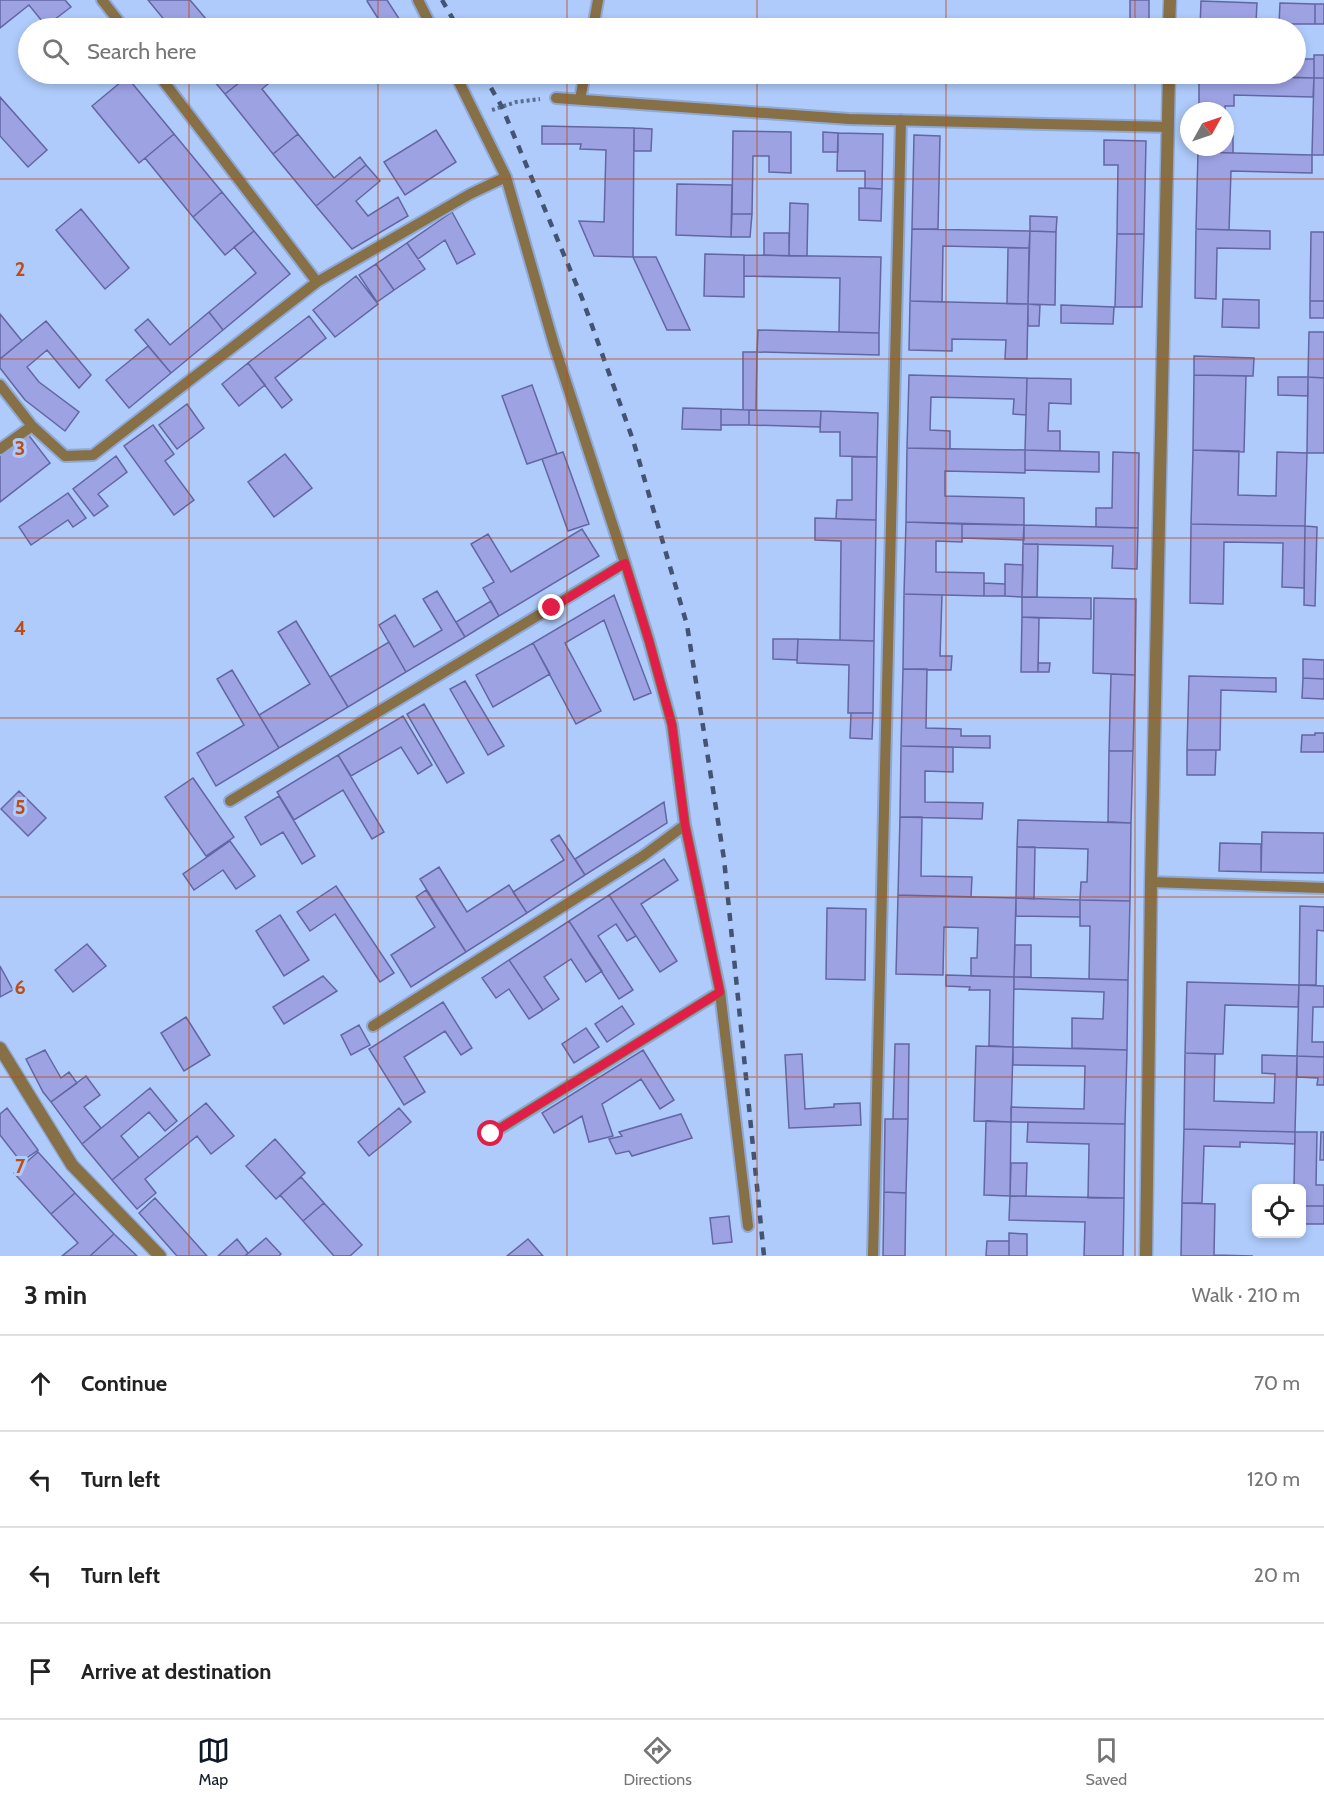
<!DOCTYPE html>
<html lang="en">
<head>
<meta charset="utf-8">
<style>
	body { margin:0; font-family:Cabin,sans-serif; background:#f2f2f2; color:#222 }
	.controls { position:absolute; right:18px; bottom:18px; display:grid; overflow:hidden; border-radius:9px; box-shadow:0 3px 9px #0003 }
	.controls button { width:54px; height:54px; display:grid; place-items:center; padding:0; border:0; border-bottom:2px solid #e0e0e0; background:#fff; color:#222; font:30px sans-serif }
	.compass { position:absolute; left:1180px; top:102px; width:54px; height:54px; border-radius:50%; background:#fff; box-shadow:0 3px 9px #0003; rotate:50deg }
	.stop { position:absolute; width:18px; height:18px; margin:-14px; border:4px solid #e11d48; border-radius:50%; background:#fff }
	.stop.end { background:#e11d48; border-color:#fff; box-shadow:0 2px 6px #0008 }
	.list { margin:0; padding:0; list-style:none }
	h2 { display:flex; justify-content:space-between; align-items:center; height:78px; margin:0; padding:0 24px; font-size:26px }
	h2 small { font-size:20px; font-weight:400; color:#767676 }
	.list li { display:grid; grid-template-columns:39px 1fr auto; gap:18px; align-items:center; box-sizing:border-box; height:96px; padding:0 24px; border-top:2px solid #e0e0e0 }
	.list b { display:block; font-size:22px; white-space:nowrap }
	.list em { font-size:20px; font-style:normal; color:#767676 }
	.icon { flex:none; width:33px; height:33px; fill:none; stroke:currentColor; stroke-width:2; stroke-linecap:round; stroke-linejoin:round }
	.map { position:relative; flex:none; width:1324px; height:1256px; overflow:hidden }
	.search { position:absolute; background:#fff; box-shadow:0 3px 9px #0003; left:18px; right:18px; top:18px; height:66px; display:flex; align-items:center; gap:15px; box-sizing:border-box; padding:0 21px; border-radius:33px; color:#767676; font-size:22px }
	.sheet { height:462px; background:#fff }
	nav { display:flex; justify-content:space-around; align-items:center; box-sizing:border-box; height:84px; border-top:2px solid #e0e0e0; background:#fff; font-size:16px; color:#767676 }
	nav a { display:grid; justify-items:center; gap:3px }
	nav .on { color:#111827 }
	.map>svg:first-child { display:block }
	.building { fill:#9da2e3; stroke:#6366a2; stroke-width:1.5 }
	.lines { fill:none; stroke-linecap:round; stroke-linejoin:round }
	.lane-casing { stroke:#8fa9d4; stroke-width:14 }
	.street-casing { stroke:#8fa9d4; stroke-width:15 }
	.path { stroke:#5a6e91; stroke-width:4; stroke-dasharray:3 3; stroke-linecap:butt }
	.lane { stroke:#876f46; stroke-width:10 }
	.street { stroke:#876f46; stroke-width:12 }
	.rail { stroke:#425472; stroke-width:4.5; stroke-dasharray:8 8; stroke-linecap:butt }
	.route { stroke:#e11d48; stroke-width:8 }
	.grid { fill:none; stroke:#bd4d14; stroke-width:1.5; stroke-opacity:0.55 }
	.grid-label { font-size:20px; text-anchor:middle; font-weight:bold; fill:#bd4d14; stroke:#aecbfb; stroke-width:6; stroke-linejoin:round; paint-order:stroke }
</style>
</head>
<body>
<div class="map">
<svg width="1324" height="1256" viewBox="0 0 1324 1256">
	<rect width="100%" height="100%" fill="#aecbfb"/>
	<path class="building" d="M0,0H65L71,7L46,26L29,5L0,28Z
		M148,0H190L206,19L194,28H171Z
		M368,0H387L405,28H384L367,1Z
		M1130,0H1149V28H1130Z
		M1201,1L1257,3L1256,22H1235L1234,28H1200Z
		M1280,3L1315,4V24H1279Z
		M1315,4H1324V24H1315Z
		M206,19L213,28H194Z
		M292,21L299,28H283Z
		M1314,55H1324V78H1314Z
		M1296,59H1314V78L1285,77V74H1296Z
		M208,74H250L225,94Z
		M250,74H269L274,79L262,89L298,134L273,154L225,94Z
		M1199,74H1233V76H1199Z
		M1199,76L1314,78L1313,97L1234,95V106H1225V111H1199Z
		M127,77L174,134L139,163L92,106Z
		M1314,78H1324V155H1312Z
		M0,97L47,150L28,167L0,136Z
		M542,126L634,128L633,257L594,256L579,221L604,222L606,150L580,149L581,144H542Z
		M634,128L652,129L651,151H634Z
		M436,130L456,162L405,195L384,162Z
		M733,131L791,132V173L769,172V156H753L752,214H732Z
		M823,132L838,133V152H823Z
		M838,133L883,134L882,189L865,188V171H837Z
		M174,134L222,192L193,217L145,158Z
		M298,134L334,178L360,157L366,165L316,206L273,154Z
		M914,135L940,136L938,229H912Z
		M1225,136H1233V153L1198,152V147H1225Z
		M1104,140L1146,141L1144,234H1117L1118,165H1104Z
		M1198,152L1312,155V173L1231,171L1229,230L1196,229Z
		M366,165L380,181L356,201L368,216L398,197L408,216L352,249L316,206Z
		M677,184L732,185L731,237L676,235Z
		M859,188L882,189L881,221L859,220Z
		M222,192L254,231L225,255L193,217Z
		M790,203L808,204L807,256H789Z
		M81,209L129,268L105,289L56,230Z
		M452,212L475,254L457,264L445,240L418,259L407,243Z
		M732,214H752L750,237H731Z
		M1030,216L1057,217L1056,232L1030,231Z
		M912,229L1030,231L1029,248L943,246L942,302L910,301Z
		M1196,229L1270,231V249L1217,248L1216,299L1195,298Z
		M254,231L290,274L223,330L209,312L256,273L234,247Z
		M1030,231L1056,232L1055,305L1028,304Z
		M1311,232H1324V301H1310Z
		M764,233H789V256L764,255Z
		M1117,234H1144L1142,307H1115Z
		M407,243L425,269L394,290L376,264Z
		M1008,248H1029L1028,304H1007Z
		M705,254L744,255V297L704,296Z
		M744,255L881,257L879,333L839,332L840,278L744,276Z
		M633,257H656L690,330H667Z
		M376,264L394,290L377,302L359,275Z
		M356,276L378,304L335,337L313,310Z
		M1223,299L1259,300V328L1222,327Z
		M910,301L1028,304L1027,359H1005L1006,340L952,339V351L909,350Z
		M1310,301H1324V318H1310Z
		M1028,304L1040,305L1039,326H1028Z
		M1061,305L1114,307L1113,324L1061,323Z
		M209,312L223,330L171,373L135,330L148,319L170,345Z
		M0,314L22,341L0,359Z
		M309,316L326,338L275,378L292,400L282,408L248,363Z
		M46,321L91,375L79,388L47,350L27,367L39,382L79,412L65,431L25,400L0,368V359Z
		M758,330L879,333V355L757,352Z
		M1309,332H1324V378L1308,377Z
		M148,346L171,373L129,408L106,380Z
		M743,352H757L756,410H743Z
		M1194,356L1254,358L1253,376L1194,375Z
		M248,363L265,385L239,406L222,384Z
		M909,375L1027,378L1026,415L1013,414L1014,399L931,397L930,430L950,431V449L907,448Z
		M1194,375L1246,376L1244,452L1193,450Z
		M1278,377H1308V396L1278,395Z
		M1308,377L1324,378V453H1307Z
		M1027,378L1071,379V404L1049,403L1048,431H1060V451L1025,450Z
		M532,385L557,454L527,464L502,396Z
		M187,404L204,428L177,449L159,425Z
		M683,408L721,409V430L682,429Z
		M721,409L749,410V425H721Z
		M749,410L821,411L820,427L749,425Z
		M821,411L878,413L877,457L840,456V432H820Z
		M153,425L174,454L165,461L194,500L174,515L124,446Z
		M27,433L50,463L0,502V454Z
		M907,448L1025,450V473L945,471V496L1024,498V525L906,522Z
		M1025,450L1099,452V472L1025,470Z
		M1193,450L1239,451L1238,495L1276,496L1277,452L1307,453L1305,526L1191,524Z
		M563,452L589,524L568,531L542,459Z
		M1113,452L1139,453L1138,528L1096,527V508H1112Z
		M285,454L312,488L274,517L248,482Z
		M116,456L127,472L98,494L108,506L94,516L73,489Z
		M852,457H877L876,520L836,519L837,500H852Z
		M68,493L86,518L73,527L68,520L31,545L19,527Z
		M815,518L876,520L874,641L840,640L841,541L815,540Z
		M906,522L962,524V542L936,541V572L984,573V596L904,594Z
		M962,524L1024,525V540L962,538Z
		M1191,524L1305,526L1304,588L1282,587L1283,543L1224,542L1223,604L1190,603Z
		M1024,525L1138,528L1137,569L1112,568L1113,546L1023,544Z
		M1305,526L1317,527L1315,606L1304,605Z
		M582,529L599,556L499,616L483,588L494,582L471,544L488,534L511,572Z
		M1023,544H1038L1037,597H1022Z
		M1005,564L1023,565L1022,597L1005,596Z
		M984,583L1005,584V596H984Z
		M437,591L465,637L406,672L379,625L395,615L414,647L442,630L423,599Z
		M904,594L942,595L940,656H952L951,670L903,669Z
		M614,595L651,693L634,700L604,620L565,643L601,711L576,724L533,643Z
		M1022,597L1091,598V619L1022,617Z
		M1094,598L1136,599L1135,675L1093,673Z
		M491,601L499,616L465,637L456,622Z
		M1022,617L1039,618L1038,672H1021Z
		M296,621L348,707L279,748L259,715L310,684L278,632Z
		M773,639H798L797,660L773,659Z
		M798,639L874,641L873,713H848L849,665L797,663Z
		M389,642L406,672L348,707L330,677Z
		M533,643L550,674L493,707L476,675Z
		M1303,659L1324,660V679L1303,678Z
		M1038,663H1050L1049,672H1038Z
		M903,669H927L926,728L961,729V736H990V748L901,746Z
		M232,670L279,748L216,786L197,753L244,725L217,679Z
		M1111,674L1135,675L1133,751H1109Z
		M1189,676L1276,678V692L1221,690L1220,750H1187Z
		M1303,678L1324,679V699L1302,698Z
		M465,681L504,746L488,755L450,689Z
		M424,704L464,773L447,783L407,714Z
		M851,713H873L872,739L850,738Z
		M403,716L432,765L418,774L401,747L351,776L338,755Z
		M1315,733H1324V752H1301L1302,735H1315Z
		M901,746L953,747V772L925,771V802L983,803L982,819L900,817Z
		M1187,750H1216L1215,775H1187Z
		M1109,751H1133L1131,823L1108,822Z
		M338,755L384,832L372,839L343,790L294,820L277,792Z
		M193,778L234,837L206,856L165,797Z
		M19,791L46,818L28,836L1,809Z
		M279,796L315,856L302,864L283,832L261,845L245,817Z
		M664,802L667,823L585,875L575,859Z
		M900,817H922L921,876L972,877L971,897L898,895Z
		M1018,820L1131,823L1130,901L1080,900L1081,882H1087L1088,849L1017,847Z
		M1262,832L1324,833V873L1261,872Z
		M559,835L585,875L527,913L513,892L564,860L551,840Z
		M230,841L255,876L236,889L223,870L194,890L183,874Z
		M1220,843L1261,844V872L1219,871Z
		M1017,847H1035L1034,899L1016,898Z
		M664,859L678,880L641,904L677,961L660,972L609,895Z
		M439,867L467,912L509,885L527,913L466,952L420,879Z
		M336,886L394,973L380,982L335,914L310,931L297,912Z
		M426,890L466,952L411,987L391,955L435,927L416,897Z
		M609,895L636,936L627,941L616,924L598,936L633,990L619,999L569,921Z
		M898,895L1016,898L1014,977L971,976V958H977L978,928L944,927L943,975L896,974Z
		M1016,898L1080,900V917L1016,916Z
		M1080,900L1130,901L1128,980L1089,979L1090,926H1080Z
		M1300,906L1324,907V931L1317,930L1316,985H1299Z
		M827,908L866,909L865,980L826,979Z
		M280,915L309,960L284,976L256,931Z
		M569,921L602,971L586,982L571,959L544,977L559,999L543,1010L509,960Z
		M87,944L106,966L73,992L55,970Z
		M1015,945H1031V977H1014Z
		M509,960L543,1010L529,1019L509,989L496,998L482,978Z
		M0,966L13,990L0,997Z
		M946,975L1014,977L1013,1047L989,1046L990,990H969L970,987L946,986Z
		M323,976L337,991L284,1024L273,1007Z
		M1014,977L1128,980L1127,1050L1072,1048V1018L1103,1019L1104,992L1014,989Z
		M1187,982L1299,985L1298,1007L1225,1005L1223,1054L1185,1053Z
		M1299,985L1324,986V1007H1313L1312,1042H1324V1057L1297,1056Z
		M443,1002L472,1048L461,1055L445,1031L404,1057L425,1092L404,1105L369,1049Z
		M622,1006L634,1024L607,1042L595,1024Z
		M186,1017L210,1055L184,1071L161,1033Z
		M359,1025L370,1045L351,1055L341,1035Z
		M586,1028L599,1047L574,1063L562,1044Z
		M895,1044H909L908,1119H893Z
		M976,1046L1013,1047L1011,1122L974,1121Z
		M1013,1047L1127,1050L1125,1124L1011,1122V1107L1084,1109L1085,1066L1013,1065Z
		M45,1050L61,1078L69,1072L77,1083L51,1102L43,1092L26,1059Z
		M643,1050L674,1100L660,1109L641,1079L602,1104L613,1136L589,1142L582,1116L554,1133L542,1113Z
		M1185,1053L1215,1054L1214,1101L1274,1103L1275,1074L1262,1073V1055L1297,1056L1295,1132L1184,1129Z
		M802,1054L805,1109L834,1107V1104L860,1103L861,1125L789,1128L785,1055Z
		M1297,1056L1324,1057V1085H1317L1318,1078L1297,1077Z
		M86,1076L100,1095L84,1107L101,1128L82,1144L51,1102Z
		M150,1088L177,1121L165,1131L149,1112L121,1136L139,1158L112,1180L82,1144Z
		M206,1103L234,1136L211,1154L197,1136L145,1179L156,1193L137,1209L112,1180Z
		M7,1108L38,1150L21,1162L0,1135V1114Z
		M399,1108L411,1122L369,1156L358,1142Z
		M681,1114L692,1138L632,1156L629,1151L616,1154L609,1139L622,1136L619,1132Z
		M885,1119H908L906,1193L884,1192Z
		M986,1121L1011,1122L1010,1196L984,1195Z
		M1028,1122L1125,1124L1124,1198H1088L1089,1144L1027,1142Z
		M1184,1129L1295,1132V1144L1240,1142V1147L1204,1146L1202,1203H1182Z
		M1295,1132H1317L1316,1185H1324V1206H1302V1188H1294Z
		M1321,1132H1324V1160H1320Z
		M275,1139L305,1173L276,1199L246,1166Z
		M38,1152L75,1193L51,1214L14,1173Z
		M1011,1163H1027L1026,1196H1010Z
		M301,1177L324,1203L303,1221L280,1195Z
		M884,1192L906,1193L905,1256H883Z
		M75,1193L114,1234L90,1256H62L78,1243L51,1214Z
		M1010,1196L1124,1198L1123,1256H1084L1085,1222L1009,1220Z
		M155,1198L207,1256H177L139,1213Z
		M324,1203L362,1245L350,1256H334L303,1221Z
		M1182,1203L1215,1204L1214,1255L1253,1256H1181Z
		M1302,1206H1324V1224H1302Z
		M729,1216L732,1242L713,1244L710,1218Z
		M1009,1233L1027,1234V1256H1009Z
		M114,1234L137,1256H90Z
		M266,1238L281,1254L279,1256H245Z
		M237,1239L248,1253L245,1256H218Z
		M528,1239L543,1256H507Z
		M987,1241H1009V1256H986Z"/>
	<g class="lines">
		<g class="lane-casing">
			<path id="lane" d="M102,0L124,28
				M418,0L432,28
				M593,28L598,0
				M556,98L849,119L1168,127
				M580,99L585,74
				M317,282L470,194L506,177L455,74
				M0,385L32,426L65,456L93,455L317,282L158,74
				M0,449L32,426
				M230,801L625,563L554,345L506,177
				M685,825L720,992L748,1226
				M1151,882L1324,888
				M373,1026L643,856L685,825L672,725L649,641L625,563
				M491,1134L720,992
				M873,1256L901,120"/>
		</g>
		<g class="street-casing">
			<path id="street" d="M1169,28L1170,0
				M0,1048L72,1165L160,1256
				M1146,1256L1151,882L1169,74"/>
		</g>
		<path class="path" d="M492,110L516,102L540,99"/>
		<use href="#lane" class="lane"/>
		<use href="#street" class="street"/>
		<path class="rail" d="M442,0L458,28
			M483,74L502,107L582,298L633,440L687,625L724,859L764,1256"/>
	</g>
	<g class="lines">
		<path class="route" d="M491,1134L720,992L685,825L672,725L649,641L625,563L552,608"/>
	</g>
	<path class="grid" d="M189,0V28M378,0V28M567,0V28M757,0V28M946,0V28M1135,0V28M189,74V1256M378,74V1256M567,74V1256M757,74V1256M946,74V1256M1135,74V1256M0,179H1324M0,359H1324M0,538H1324M0,718H1324M0,897H1324M0,1077H1324"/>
	<g class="grid-label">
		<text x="20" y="276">2</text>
		<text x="20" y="455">3</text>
		<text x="20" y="635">4</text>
		<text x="20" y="814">5</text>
		<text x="20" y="994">6</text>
		<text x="20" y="1173">7</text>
	</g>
</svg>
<div class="controls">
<button><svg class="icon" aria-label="locate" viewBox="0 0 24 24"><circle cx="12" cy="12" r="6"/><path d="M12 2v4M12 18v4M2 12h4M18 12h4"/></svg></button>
</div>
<svg class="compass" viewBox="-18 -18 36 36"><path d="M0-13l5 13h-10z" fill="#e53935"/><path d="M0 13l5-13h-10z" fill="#767676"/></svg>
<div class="stop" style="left:491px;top:1134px"></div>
<div class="stop end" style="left:552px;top:608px"></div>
<div class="search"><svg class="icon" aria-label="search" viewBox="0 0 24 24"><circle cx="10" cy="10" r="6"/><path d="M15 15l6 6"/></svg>Search here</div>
</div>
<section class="sheet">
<h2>3 min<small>Walk · 210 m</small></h2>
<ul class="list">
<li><svg class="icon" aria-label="ahead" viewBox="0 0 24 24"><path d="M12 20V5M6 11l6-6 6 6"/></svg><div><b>Continue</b></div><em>70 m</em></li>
<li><svg class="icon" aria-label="left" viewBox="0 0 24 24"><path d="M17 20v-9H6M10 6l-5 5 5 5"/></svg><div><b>Turn left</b></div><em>120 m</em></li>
<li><svg class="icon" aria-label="left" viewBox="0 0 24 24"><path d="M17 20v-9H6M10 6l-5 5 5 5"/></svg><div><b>Turn left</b></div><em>20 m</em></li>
<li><svg class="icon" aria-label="arrive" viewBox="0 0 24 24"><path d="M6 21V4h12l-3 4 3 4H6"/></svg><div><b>Arrive at destination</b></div></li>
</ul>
</section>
<nav>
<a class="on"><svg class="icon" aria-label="map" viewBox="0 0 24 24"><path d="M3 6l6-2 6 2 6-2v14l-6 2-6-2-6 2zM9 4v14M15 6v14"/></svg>Map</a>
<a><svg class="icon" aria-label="directions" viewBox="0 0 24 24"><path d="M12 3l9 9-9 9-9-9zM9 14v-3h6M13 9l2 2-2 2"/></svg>Directions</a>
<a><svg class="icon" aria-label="saved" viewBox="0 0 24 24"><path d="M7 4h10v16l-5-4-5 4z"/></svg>Saved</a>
</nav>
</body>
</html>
